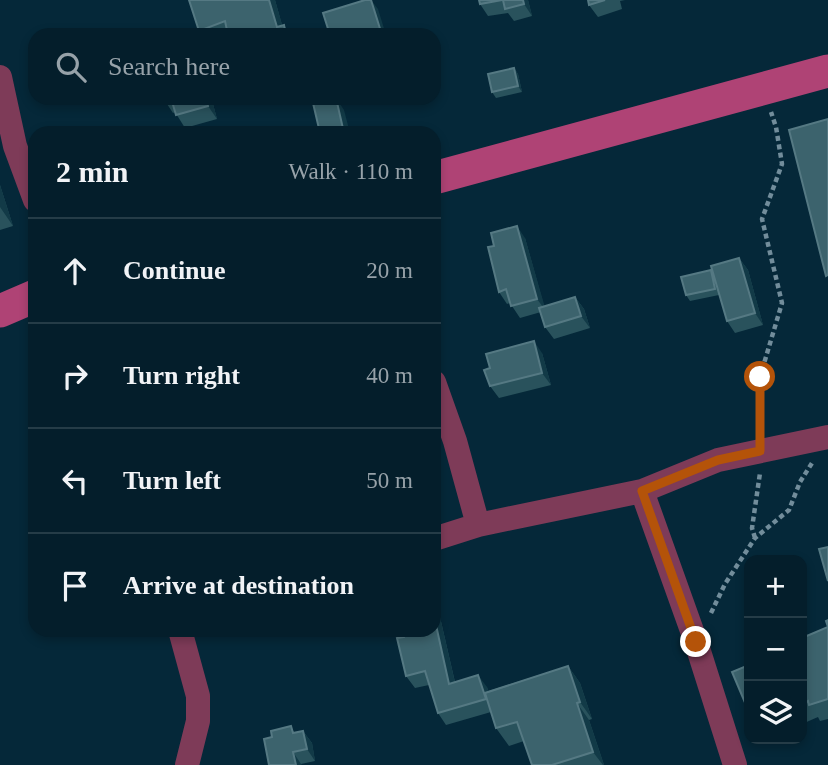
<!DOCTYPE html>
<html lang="en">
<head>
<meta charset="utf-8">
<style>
	body { margin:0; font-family:Georgia,serif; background:#122b37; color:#f1f3f6 }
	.controls { position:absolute; right:21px; bottom:21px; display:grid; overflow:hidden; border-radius:14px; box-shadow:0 4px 10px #0003 }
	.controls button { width:63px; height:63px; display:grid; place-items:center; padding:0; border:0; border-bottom:2px solid #253c47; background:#041e2b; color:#f1f3f6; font:35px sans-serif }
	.stop { position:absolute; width:21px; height:21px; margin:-16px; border:5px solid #b45309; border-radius:50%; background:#fff }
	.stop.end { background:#b45309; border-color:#fff; box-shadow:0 2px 7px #0008 }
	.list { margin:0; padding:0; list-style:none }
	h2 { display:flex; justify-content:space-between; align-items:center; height:91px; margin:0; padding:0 28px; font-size:30px }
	h2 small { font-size:23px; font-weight:400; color:#97a2a9 }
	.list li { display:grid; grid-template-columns:46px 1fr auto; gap:21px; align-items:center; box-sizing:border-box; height:105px; padding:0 28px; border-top:2px solid #253c47 }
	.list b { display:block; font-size:26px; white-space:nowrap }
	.list em { font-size:23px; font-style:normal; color:#97a2a9 }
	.icon { flex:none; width:38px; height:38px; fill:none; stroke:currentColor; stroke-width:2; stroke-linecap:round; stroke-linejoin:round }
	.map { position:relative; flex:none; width:828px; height:765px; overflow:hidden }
	.search { position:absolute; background:#041e2b; box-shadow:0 4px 10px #0003; left:28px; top:28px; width:413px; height:77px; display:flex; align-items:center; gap:18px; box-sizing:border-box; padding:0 24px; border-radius:21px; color:#97a2a9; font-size:26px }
	.panel { position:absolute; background:#041e2b; box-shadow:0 4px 10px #0003; left:28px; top:126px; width:413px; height:511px; border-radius:21px }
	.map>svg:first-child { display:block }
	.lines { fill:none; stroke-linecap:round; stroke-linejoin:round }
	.path { stroke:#728d9b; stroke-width:4.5; stroke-dasharray:5 3.5; stroke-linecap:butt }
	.street { stroke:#7e3b58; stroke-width:24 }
	.secondary { stroke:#af4375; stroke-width:33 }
	.wall { fill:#29525c }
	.shaded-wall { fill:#123a47 }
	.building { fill:#3c636d; stroke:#557983; stroke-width:2 }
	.route { stroke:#b45309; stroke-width:9 }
</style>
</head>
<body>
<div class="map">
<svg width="828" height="765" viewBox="0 0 828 765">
	<rect width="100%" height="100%" fill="#052839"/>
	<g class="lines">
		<path class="path" d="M760,429V377L782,303L762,219L782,164L776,127L771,112
			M755,538L752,528L760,473
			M711,613L725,584L755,538L789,510L800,482L812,463"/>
		<path class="street" d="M0,77L15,146L35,200
			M434,382L455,441L478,525
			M642,491L696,642L735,765
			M434,539L478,525L642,491L718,460L828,437
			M180,630L198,696V721L187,765"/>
		<path class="secondary" d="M434,178L828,71
			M0,311L35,296"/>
	</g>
	<path class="wall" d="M189,0H275L282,25L291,35H202L199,31Z
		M479,0H528L532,16L514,21L508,13L488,16L480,4Z
		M588,0H625L620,1L622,9L598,17L589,5Z
		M514,68L518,74L522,92L496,98L492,92Z
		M163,98H243L213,104L217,119L185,128L175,112L173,113Z
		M250,98H274L253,103Z
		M0,185L13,226L0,230Z
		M525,238L544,306L575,297L584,309L590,328L554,339L545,327L541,312L520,318L510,303L507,304L499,292Z
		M739,258L748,270L763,325L735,333L727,321L719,295L690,301L686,295L711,270Z
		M542,353L551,385L499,398L490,386Z
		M440,617L455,682L487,687L488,691L568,666L580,683L592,719L589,720L604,765H532L524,741L509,746L496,728L491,712L446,725L438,713L429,685L415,688L406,676L404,637Z
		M828,620V719L820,721L818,717L802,724V638L828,627Z
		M303,731L312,743L315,761L301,764L269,765L295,733Z"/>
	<path class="shaded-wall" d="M269,0H275L285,35L277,27Z
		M371,0L378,9L386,35H382Z
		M523,0H528L532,16L524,4Z
		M284,25L291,35H286Z
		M514,68L518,74L522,92L518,86Z
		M206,98H209L213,104L217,119L208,106Z
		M336,98L344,110L350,133H344Z
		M0,185L13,226L0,207Z
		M517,226L525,238L546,311L537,299Z
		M739,258L748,270L763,325L755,313Z
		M575,297L584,309L590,328L581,316Z
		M534,341L542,353L551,385L542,373Z
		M434,609L440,617L458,696L449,684L434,616Z
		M568,666L580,683L592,719L580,702Z
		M478,675L487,687L494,711L486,699Z
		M577,703L589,720L604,765H603L593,752Z
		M303,731L312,743L315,761L307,749Z
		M293,752L301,764L302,765H296Z"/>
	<path class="building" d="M189,0H269L277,27L284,25L286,35H228L225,21L199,31Z
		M365,0H371L382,35H330L323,13Z
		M479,0H502L480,4Z
		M503,0H523L524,4L505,9Z
		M588,0H605L589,5Z
		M514,68L518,86L492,92L488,74Z
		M171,98H206L208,106L176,115Z
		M336,98L344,133H320L313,103Z
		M828,119V275L826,276L789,130Z
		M517,226L537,299L511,306L506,289L499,292L488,247L494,246L491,233Z
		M739,258L755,313L727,321L711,266Z
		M711,270L715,289L686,295L681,277Z
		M575,297L581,316L545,327L539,308Z
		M534,341L542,373L490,386L484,370L490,368L486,354Z
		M828,547V581L819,549Z
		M434,616L449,684L478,675L486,699L438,713L425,671L406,676L397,638L404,637L403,630H434Z
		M828,620V699L809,705L808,701L802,704V638L828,627L826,621Z
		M749,665V712L732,672Z
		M568,666L580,702L577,703L593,752L552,765H532L517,722L496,728L485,693Z
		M291,726L293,733L303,731L307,749L293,752L296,765H269L264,739L272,737L271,731Z"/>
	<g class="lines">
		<path class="route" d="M696,642L642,491L718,460L760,451V377"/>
	</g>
</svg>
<div class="controls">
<button>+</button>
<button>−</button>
<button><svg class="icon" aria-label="layers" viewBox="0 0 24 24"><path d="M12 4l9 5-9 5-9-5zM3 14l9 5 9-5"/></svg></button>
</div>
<div class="stop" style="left:760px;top:377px"></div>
<div class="stop end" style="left:696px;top:642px"></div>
<div class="search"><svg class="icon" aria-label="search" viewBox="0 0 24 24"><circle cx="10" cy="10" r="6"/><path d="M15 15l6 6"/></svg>Search here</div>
<section class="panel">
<h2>2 min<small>Walk · 110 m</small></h2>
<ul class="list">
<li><svg class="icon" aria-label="ahead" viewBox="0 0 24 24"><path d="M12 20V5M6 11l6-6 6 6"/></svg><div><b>Continue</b></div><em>20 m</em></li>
<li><svg class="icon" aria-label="right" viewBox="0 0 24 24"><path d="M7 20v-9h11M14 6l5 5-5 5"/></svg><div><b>Turn right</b></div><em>40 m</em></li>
<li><svg class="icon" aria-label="left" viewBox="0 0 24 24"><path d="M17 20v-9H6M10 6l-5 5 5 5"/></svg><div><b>Turn left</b></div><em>50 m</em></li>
<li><svg class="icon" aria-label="arrive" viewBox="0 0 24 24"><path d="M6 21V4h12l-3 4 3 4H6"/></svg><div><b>Arrive at destination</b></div></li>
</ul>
</section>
</div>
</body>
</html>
